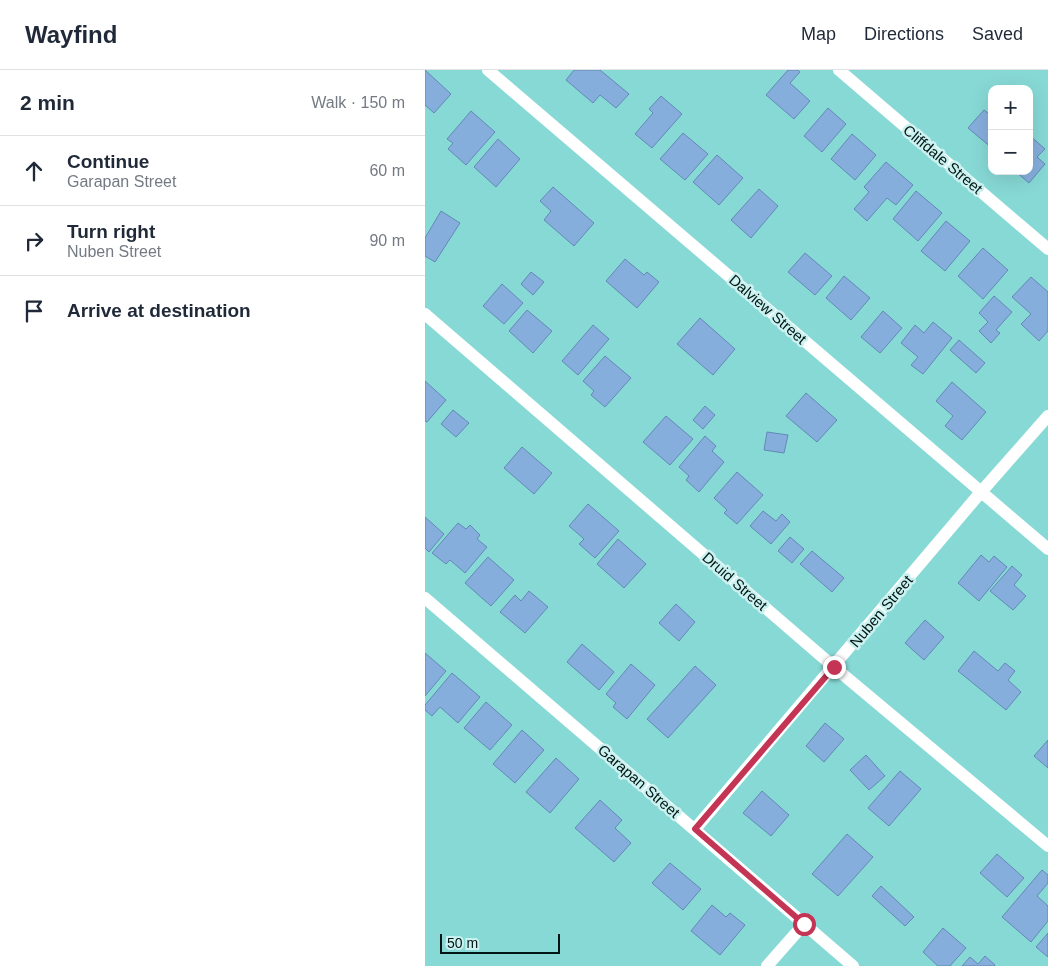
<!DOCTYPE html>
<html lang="en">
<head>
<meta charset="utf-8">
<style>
	body { margin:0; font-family:Arial,sans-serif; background:#f2f2f3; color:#1f2937 }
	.controls { position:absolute; right:15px; top:15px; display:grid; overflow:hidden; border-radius:10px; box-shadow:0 5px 20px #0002 }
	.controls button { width:45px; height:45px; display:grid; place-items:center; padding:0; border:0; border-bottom:1px solid #e0e1e3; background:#fff; color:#1f2937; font:25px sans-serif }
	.scale { position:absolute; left:15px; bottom:12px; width:120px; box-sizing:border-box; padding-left:5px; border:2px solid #001514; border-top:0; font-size:14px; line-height:18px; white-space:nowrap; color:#001514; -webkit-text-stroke:4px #cbf2f0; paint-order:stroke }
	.stop { position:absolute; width:15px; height:15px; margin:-11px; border:4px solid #c43454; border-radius:50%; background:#fff }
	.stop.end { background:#c43454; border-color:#fff; box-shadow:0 1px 5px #0008 }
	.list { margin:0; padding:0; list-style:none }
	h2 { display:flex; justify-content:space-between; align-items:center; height:65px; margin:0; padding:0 20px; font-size:21px }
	h2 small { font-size:16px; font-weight:400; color:#747a83 }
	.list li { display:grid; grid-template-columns:32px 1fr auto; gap:15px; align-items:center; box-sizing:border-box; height:70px; padding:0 20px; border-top:1px solid #e0e1e3 }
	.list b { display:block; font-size:19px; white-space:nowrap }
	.list p { margin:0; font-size:16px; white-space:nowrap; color:#747a83 }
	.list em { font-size:16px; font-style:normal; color:#747a83 }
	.icon { flex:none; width:28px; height:28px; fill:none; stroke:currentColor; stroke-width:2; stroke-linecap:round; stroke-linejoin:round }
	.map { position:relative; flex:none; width:623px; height:896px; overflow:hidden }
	header { display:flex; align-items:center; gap:30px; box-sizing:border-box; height:70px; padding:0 25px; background:#fff; border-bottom:1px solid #e0e1e3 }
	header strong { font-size:24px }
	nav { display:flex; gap:28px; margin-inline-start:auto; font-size:18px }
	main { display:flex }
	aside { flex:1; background:#fff }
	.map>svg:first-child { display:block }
	.building { fill:#86aedc; stroke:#6289b5 }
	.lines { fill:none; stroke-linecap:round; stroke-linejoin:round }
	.street { stroke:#fff; stroke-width:12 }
	.route { stroke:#c43454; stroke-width:6 }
	.labels { text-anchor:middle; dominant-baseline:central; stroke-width:5; stroke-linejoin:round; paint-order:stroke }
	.street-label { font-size:15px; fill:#001514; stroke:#cbf2f0 }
</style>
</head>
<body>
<header>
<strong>Wayfind</strong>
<nav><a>Map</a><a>Directions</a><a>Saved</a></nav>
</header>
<main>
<aside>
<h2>2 min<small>Walk · 150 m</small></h2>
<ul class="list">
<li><svg class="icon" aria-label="ahead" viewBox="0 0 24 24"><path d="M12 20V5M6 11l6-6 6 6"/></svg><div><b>Continue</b><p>Garapan Street</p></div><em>60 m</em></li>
<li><svg class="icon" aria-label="right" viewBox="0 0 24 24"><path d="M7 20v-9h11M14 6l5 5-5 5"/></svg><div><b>Turn right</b><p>Nuben Street</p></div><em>90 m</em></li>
<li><svg class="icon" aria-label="arrive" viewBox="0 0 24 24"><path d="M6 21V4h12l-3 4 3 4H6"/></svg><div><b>Arrive at destination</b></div></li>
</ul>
</aside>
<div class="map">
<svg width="623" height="896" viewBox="0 0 623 896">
	<rect width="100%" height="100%" fill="#87d9d6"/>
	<path class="building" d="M0,0L26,24L9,43L0,35Z
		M149,0H175L204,24L191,38L175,25L168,33L141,10Z
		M363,0H373L375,2L365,13L385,31L369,49L341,25Z
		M236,26L257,44L227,78L210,64L228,43L224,39Z
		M403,38L421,54L397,82L379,66Z
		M559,40L567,46V78L543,58Z
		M46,41L70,62L41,95L23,79L28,73L22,69Z
		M258,63L283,84L260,110L235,89Z
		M427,64L451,85L430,110L406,89Z
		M604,65L620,79L612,87L620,94L604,113L590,101H604Z
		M73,69L95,89L71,117L49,97Z
		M292,85L318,108L294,135L268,112Z
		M461,92L488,115L471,135L462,128L442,151L429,139L444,122L439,117Z
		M128,117L169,153L149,176L119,150L126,141L115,131Z
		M334,119L353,136L326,168L306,150Z
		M491,121L517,143L493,171L468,149Z
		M16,141L35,153L10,192L0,186V168Z
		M521,151L545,171L520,201L496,181Z
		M558,178L583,200L558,229L533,206Z
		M380,183L407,206L390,225L363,202Z
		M200,189L219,205L222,202L234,212L212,238L181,211Z
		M106,202L119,212L108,225L96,214Z
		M419,206L445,228L426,250L401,228Z
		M606,207L623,222V261L614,271L596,254L606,244L587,227Z
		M77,214L98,233L79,254L58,236Z
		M569,226L587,242L571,260L575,263L566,273L554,261L563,252L554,243Z
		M102,240L127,261L108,283L84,261Z
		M458,241L477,258L455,283L436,267Z
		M275,248L310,279L288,305L252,274Z
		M508,252L527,268L498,304L486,295L493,287L476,273L490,255L499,263Z
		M168,255L184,269L153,305L137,291Z
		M534,270L560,293L551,303L525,280Z
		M180,286L206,308L180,337L166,325L169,321L158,311Z
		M0,311L21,330L2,352L0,351Z
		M527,312L561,342L537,370L520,356L528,346L511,331Z
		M381,323L412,350L392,372L361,346Z
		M280,336L290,345L278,359L268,350Z
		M28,340L44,353L31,367L16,354Z
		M241,346L268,369L245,395L218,372Z
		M342,362L363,365L359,383L339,380Z
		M280,366L291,376L287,381L299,392L274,422L261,410L264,406L254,397Z
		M97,377L127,403L109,424L79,398Z
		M312,402L338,425L312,454L299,443L302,440L289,428Z
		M163,434L194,461L170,488L154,474L159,469L144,456Z
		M338,441L351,451L357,444L365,452L346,474L325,456Z
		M0,447L19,464L4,482L0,478Z
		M33,453L41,459L45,455L55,465L52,469L62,477L40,503L25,490L21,494L7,483Z
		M365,467L379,479L367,493L353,481Z
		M193,469L221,494L199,518L172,494Z
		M387,481L419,508L407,522L375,494Z
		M556,485L564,492L569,486L582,497L554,531L533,513Z
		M63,487L89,510L66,536L40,513Z
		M587,496L597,505L589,515L601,526L588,540L565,521Z
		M104,521L123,537L100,563L75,542L90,525L96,531Z
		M251,534L270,552L254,571L234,553Z
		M500,550L519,567L499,590L480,573Z
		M157,574L189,602L174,620L142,592Z
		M549,581L573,601L580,593L590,601L583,610L596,622L581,640L533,601Z
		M0,583L21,601L0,626Z
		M206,594L230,615L202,649L188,637L191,633L181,624Z
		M270,596L291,615L243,668L222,649Z
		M27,603L55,627L33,653L15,637L7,646L0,640V635Z
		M61,632L87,655L65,680L39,658Z
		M400,653L419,669L399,692L381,676Z
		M97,660L119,680L90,713L68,694Z
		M623,670V698L609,686Z
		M441,685L460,706L444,720L425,700Z
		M131,688L154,709L125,743L101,722Z
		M475,701L496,719L464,756L443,738Z
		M337,721L364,745L346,766L318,743Z
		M175,730L197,750L190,758L206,773L189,792L150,758Z
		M422,764L448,787L413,826L387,804Z
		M572,784L599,808L582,827L555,803Z
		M245,793L276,819L258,840L227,813Z
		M617,800L623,805V813L612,826L623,836V851L606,872L577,847Z
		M456,816L489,847L480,856L447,826Z
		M287,835L301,847L305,843L320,855L295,885L266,861Z
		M518,858L541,878L525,896H513L498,882Z
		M623,863V887L611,877Z
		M560,886L570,895L569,896H537L545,887L553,894Z"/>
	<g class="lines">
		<path class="street" d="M63,0L623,479
			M414,0L623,179
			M0,244L409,597L623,776
			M0,528L428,896
			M270,759L556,422L623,346
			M342,896L379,854"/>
	</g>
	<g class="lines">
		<path class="route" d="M379,854L270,759L409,597"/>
	</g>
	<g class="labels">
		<g class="street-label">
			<text transform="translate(518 89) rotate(40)">Cliffdale Street</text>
			<text transform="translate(343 239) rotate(41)">Dalview Street</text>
			<text transform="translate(310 511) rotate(41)">Druid Street</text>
			<text transform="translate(456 541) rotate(-50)">Nuben Street</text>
			<text transform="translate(214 711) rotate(41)">Garapan Street</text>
		</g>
	</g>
</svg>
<div class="controls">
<button>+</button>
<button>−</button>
</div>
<div class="scale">50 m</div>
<div class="stop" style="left:379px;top:854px"></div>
<div class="stop end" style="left:409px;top:597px"></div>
</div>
</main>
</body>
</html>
